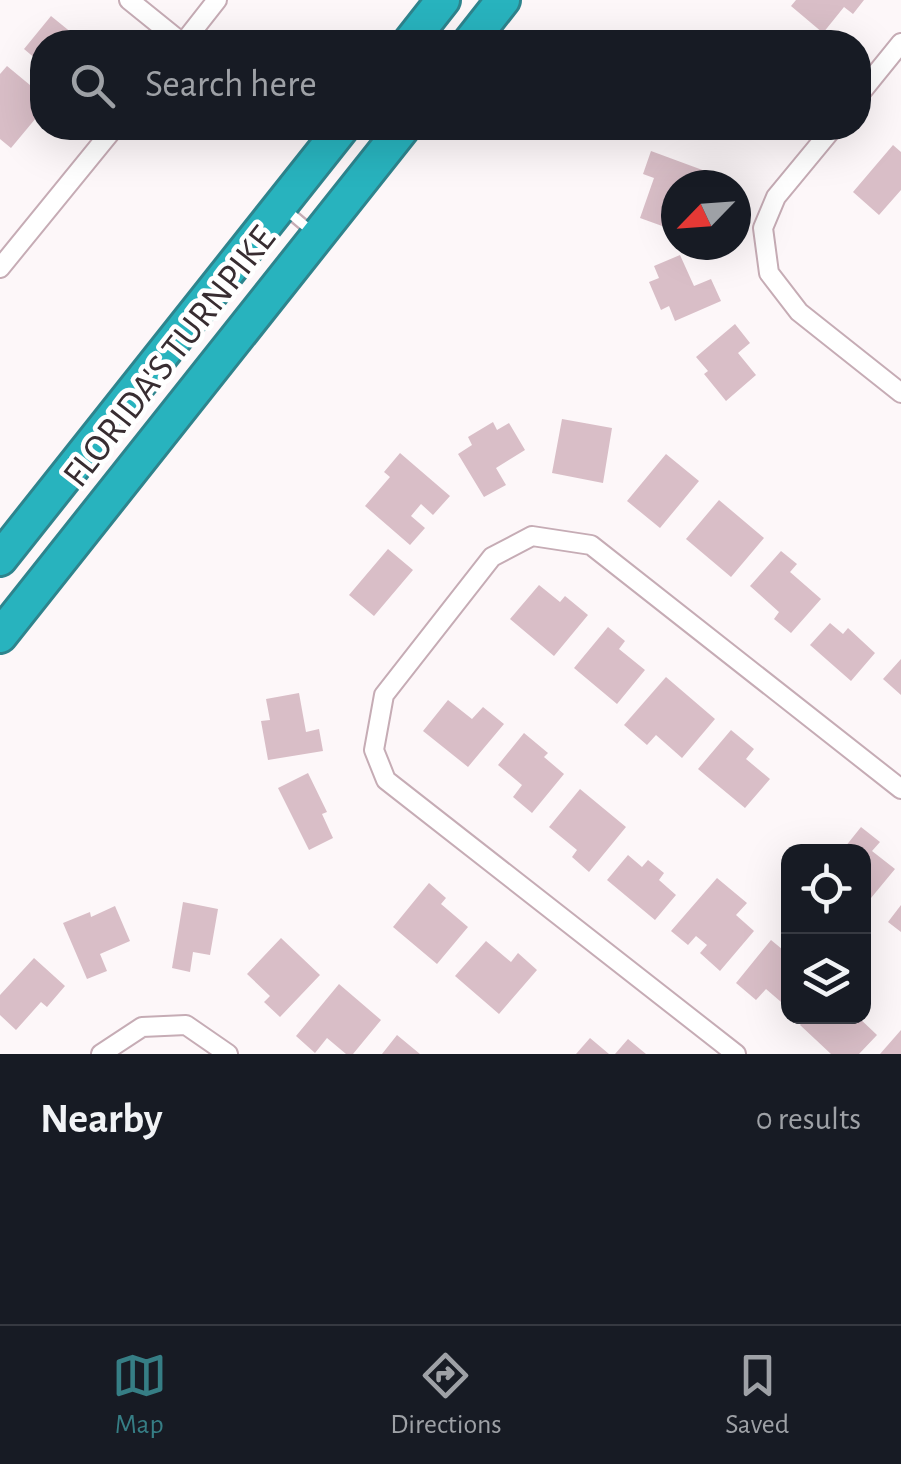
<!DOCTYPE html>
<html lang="en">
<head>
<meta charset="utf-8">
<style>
	body { margin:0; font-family:"Alegreya Sans",sans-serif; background:#242831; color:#f1f3f6 }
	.controls { position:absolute; right:30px; bottom:30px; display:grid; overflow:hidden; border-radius:20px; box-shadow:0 10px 40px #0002 }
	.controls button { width:90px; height:90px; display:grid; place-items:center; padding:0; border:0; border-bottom:2px solid #363941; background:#171b24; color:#f1f3f6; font:50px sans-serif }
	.compass { position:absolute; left:661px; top:170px; width:90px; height:90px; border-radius:50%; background:#171b24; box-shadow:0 10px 40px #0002; rotate:245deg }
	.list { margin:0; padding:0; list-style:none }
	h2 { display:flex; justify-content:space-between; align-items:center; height:130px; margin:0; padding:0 40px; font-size:42px }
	h2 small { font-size:32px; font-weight:400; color:#9ea1a6 }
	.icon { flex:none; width:55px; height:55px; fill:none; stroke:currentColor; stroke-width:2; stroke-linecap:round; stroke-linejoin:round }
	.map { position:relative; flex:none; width:901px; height:1054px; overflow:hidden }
	.search { position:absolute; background:#171b24; box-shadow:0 10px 40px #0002; left:30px; right:30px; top:30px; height:110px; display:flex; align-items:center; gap:25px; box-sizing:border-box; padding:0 35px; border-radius:40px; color:#9ea1a6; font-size:38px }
	.sheet { height:270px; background:#171b24 }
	nav { display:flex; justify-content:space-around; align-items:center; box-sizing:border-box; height:140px; border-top:2px solid #363941; background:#171b24; font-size:28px; color:#9ea1a6 }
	nav a { display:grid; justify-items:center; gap:5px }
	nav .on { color:#367e85 }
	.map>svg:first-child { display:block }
	.building { fill:#d9bec7 }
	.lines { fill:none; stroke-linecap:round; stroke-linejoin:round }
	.service-casing { stroke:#c6acb5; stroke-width:14 }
	.minor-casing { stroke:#c6acb5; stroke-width:22 }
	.motorway-casing { stroke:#2e848d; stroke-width:38 }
	.service { stroke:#fff; stroke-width:9 }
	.minor { stroke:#fff; stroke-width:18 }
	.motorway { stroke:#28b3be; stroke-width:32 }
	.labels { text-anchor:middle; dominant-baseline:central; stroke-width:9; stroke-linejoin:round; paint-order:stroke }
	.street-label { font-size:38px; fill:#382d31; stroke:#fff }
</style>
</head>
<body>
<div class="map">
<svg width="901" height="1054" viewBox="0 0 901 1054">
	<rect width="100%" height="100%" fill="#fdf7f9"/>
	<path class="building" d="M796,0H864L853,14L844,7L823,33L791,6Z
		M51,16L83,42H42V64L24,49Z
		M7,66L42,95V123L36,118L11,148L0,139V74Z
		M893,145L901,152V190L879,215L853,192Z
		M651,151L716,175L712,185H676V231L640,218L654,178L643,174Z
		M680,255L694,286L711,279L721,301L675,321L669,306L661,310L649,282L659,278L654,266Z
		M735,324L750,343L738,353L756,375L726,401L704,374L708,371L696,357Z
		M562,419L612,428L603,483L552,473Z
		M493,422L497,430L509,423L525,450L496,468L506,485L484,497L458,454L472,445L468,437Z
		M400,453L450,496L433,515L421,504L411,516L425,528L410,545L365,506L390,477L384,472Z
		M666,454L699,481L660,528L627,501Z
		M719,500L764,538L731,577L686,539Z
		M388,549L413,570L374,616L349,595Z
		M781,551L797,564L790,572L821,599L791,633L774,619L779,612L750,586Z
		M539,585L560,602L565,596L588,615L554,656L510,619Z
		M830,623L843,634L848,628L875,653L851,681L810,645Z
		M608,627L625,641L619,649L645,670L617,704L574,668Z
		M901,659V695L883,679Z
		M666,677L715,719L682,758L656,735L647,745L624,725Z
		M299,693L306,732L319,729L323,751L268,760L261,721L270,720L266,699Z
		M448,700L472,719L483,707L504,724L468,767L423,731Z
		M731,730L754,749L746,759L770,779L745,808L698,769Z
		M524,733L548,753L544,757L564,774L532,813L513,797L522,785L498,765Z
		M308,773L327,812L322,814L333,838L309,850L278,788Z
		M580,789L626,827L589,872L572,857L577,850L549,827Z
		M861,827L880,842L872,851L895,869L871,898L864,892V852H841Z
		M628,855L642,867L648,860L664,873L659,880L676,895L655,920L607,880Z
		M717,878L747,903L736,915L754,931L720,971L700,953L707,945L696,936L688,945L671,931Z
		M429,883L446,898L441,904L468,927L437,964L393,927Z
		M183,902L218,909L210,955L193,952L190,972L172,968Z
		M901,905V932L888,922Z
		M115,906L130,941L100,954L107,971L87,979L63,923L90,912L91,917Z
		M281,938L320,975L280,1017L264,1002L270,996L247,974Z
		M771,940L788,954V1008L766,989L756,1000L736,983Z
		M486,941L511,962L518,953L537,970L499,1014L455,976Z
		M34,958L65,986L47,1007L41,1002L16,1030L0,1015V995Z
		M339,984L381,1020L353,1054H346L327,1038L315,1053L296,1036Z
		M807,1016H857L877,1035L859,1054H831L800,1025Z
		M901,1030V1054H880Z
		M397,1035L420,1054H382Z
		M590,1038L609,1054H576Z
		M628,1039L646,1054H615Z"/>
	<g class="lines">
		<g class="service-casing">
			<path id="service" d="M285,209L311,231"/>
		</g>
		<g class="minor-casing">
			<path id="minor" d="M129,0L181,42
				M184,42L217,0
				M858,96L901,43
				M833,128L776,197L763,228L769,273L799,312L901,393
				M0,268L114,128
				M101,1054L142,1027L186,1025L228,1054
				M736,1054L386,780L374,750L384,695L492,557L532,536L591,545L901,789"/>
		</g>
		<g class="motorway-casing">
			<path id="motorway" d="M410,42L443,0
				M470,42L503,0
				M0,559L342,128
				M0,636L403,128"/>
		</g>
		<use href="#service" class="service"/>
		<use href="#minor" class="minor"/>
		<use href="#motorway" class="motorway"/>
	</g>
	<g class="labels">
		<g class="street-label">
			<text transform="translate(170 357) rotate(-52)">FLORIDA'S TURNPIKE</text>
		</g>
	</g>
</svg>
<div class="controls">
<button><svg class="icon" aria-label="locate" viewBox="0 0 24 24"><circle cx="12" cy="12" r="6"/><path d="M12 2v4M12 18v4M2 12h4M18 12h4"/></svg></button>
<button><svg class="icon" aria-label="layers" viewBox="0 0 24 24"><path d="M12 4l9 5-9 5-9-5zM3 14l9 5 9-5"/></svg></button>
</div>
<svg class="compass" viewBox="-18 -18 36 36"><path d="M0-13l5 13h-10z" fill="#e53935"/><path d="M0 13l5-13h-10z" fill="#9ea1a6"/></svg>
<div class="search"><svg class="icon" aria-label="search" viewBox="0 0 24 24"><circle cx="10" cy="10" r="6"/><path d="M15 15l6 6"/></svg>Search here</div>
</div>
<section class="sheet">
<h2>Nearby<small>0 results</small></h2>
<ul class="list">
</ul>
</section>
<nav>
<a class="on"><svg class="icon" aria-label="map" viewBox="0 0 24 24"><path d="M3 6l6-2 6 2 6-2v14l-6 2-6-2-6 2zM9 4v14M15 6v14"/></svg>Map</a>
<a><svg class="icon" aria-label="directions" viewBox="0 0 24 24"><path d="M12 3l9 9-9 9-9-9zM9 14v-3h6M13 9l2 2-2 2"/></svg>Directions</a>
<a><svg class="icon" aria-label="saved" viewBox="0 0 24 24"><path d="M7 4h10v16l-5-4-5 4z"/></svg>Saved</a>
</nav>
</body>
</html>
